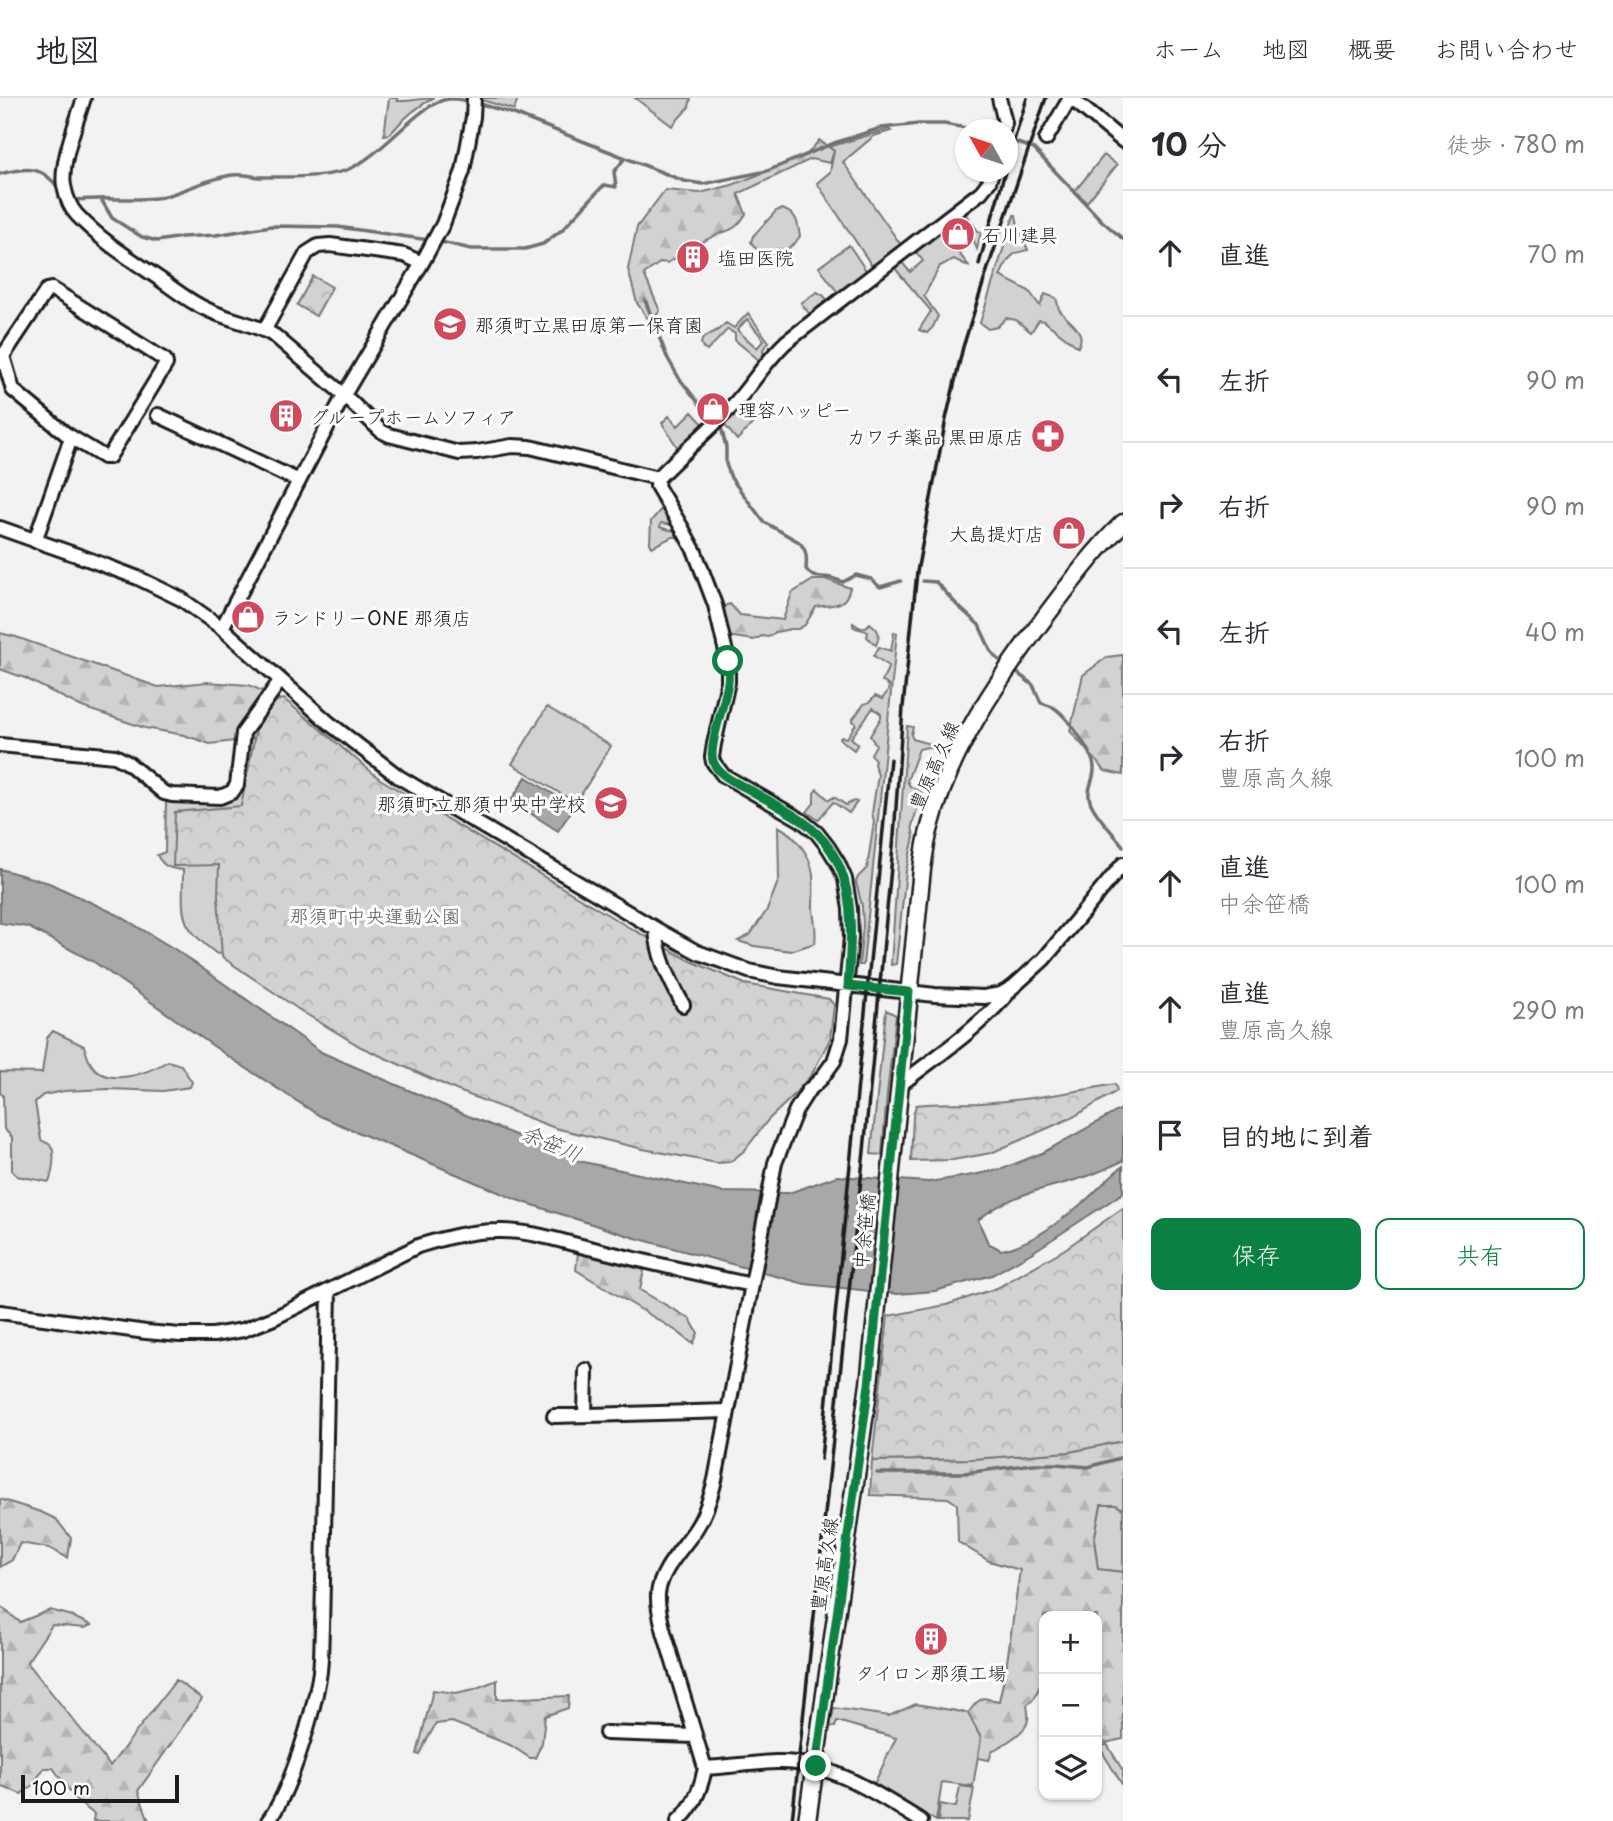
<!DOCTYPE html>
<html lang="ja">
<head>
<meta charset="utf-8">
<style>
	body { margin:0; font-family:"Playpen Sans","Klee One",sans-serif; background:#f2f2f3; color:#2b2b33 }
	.controls { position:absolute; right:21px; bottom:21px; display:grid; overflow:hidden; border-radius:14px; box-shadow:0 2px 5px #0004 }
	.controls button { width:63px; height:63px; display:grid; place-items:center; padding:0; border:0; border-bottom:2px solid #e1e1e2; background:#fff; color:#2b2b33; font:35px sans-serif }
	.compass { position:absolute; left:955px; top:21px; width:63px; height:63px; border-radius:50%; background:#fff; box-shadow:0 2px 5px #0004; rotate:310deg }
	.scale { position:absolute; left:21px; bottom:18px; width:158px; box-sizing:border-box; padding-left:7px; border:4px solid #1c1c1c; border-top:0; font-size:19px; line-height:24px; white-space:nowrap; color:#1c1c1c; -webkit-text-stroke:5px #fff; paint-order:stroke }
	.stop { position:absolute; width:21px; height:21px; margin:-16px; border:5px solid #0b8043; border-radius:50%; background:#fff }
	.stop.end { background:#0b8043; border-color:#fff; box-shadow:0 2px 7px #0008 }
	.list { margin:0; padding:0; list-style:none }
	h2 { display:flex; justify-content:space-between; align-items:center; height:91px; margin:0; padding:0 28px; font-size:30px }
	h2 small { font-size:23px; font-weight:400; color:#7c7c81 }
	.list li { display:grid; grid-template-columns:46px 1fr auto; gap:21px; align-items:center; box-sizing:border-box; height:126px; padding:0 28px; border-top:2px solid #e1e1e2 }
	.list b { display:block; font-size:26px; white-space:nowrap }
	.list p { margin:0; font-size:23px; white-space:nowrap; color:#7c7c81 }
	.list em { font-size:23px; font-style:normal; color:#7c7c81 }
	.actions { display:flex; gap:14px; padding:21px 28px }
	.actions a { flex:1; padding:16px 0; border:2px solid #0b8043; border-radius:14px; text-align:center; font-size:24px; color:#0b8043 }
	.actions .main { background:#0b8043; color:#fff }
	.icon { flex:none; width:38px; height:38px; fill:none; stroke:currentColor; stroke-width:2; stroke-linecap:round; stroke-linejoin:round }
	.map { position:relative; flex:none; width:1123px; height:1723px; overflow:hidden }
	header { display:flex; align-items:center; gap:42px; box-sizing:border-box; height:98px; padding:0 35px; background:#fff; border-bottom:2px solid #e1e1e2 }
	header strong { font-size:33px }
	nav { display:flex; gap:38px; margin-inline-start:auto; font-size:24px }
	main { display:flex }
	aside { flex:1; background:#fff }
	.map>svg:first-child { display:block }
	.green { fill:#d2d2d2; stroke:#777; stroke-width:2; fill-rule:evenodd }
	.forest { fill:url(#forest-firs); stroke:#777; stroke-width:2 }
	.park { fill:url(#park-crowns); stroke:#777; stroke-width:2 }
	.water { fill:#a8a8a8; stroke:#707070; stroke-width:2 }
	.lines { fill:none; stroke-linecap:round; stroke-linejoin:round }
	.stream { stroke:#707070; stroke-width:3.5 }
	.minor-casing { stroke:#1c1c1c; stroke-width:18 }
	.major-casing { stroke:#1c1c1c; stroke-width:21 }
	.minor { stroke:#fff; stroke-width:12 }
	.major { stroke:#fff; stroke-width:16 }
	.rail { stroke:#1c1c1c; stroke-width:3.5 }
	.route { stroke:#0b8043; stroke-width:9 }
	.labels { text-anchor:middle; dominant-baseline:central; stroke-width:6; stroke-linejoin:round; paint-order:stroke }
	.poi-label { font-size:19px; fill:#1c1c1c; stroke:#fff; text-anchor:start }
	.street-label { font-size:19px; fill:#1c1c1c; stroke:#fff }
	.park-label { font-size:19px; fill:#5c5c5c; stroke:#fff }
	.water-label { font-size:21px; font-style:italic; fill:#5b5b5b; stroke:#fff }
</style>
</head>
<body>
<header>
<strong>地図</strong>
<nav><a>ホーム</a><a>地図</a><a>概要</a><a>お問い合わせ</a></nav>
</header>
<main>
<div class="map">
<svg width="1123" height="1723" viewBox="0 0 1123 1723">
	<defs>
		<pattern id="forest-firs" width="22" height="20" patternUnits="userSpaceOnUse" patternTransform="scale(1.75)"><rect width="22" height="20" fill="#d2d2d2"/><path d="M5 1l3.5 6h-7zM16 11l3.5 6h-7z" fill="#b4b4b4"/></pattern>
		<pattern id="park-crowns" width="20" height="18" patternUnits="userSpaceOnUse" patternTransform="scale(1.75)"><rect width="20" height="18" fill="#d2d2d2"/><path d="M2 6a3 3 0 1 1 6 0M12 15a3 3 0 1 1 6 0" fill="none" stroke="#b4b4b4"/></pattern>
	</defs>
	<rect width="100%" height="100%" fill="#f2f2f2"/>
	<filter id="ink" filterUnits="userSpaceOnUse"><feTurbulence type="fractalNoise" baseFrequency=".0143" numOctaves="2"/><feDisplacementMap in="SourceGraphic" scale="14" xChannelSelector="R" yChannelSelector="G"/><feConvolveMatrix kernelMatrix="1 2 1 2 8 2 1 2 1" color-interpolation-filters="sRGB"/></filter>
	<g filter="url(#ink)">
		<path class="green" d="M389,0H397V3C410,4 421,0 434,0C417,8 402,22 390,36L384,37Z
			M482,0H518L514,12L482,2Z
			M635,0H691L689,9L672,28Z
			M889,31L891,33L874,38L843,64L901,147L872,168L817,85L830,74L834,53L829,49Z
			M1104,57L1117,67L1087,104L1075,93Z
			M782,111C798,117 797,123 800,138L795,145L786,152L778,151L764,161L751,144L753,138L776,113Z
			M964,114L978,133L981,134L977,151L971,135L958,118Z
			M1014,117H1016L1018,129L1028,152C1009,155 1008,162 1000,178L1029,193L1040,208L1045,196L1056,200C1057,202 1058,209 1059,211C1067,224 1088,232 1078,249L1044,223L1039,222L1031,234L1016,222L1006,220L997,229L988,231L980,225Z
			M940,132L970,169L954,161L940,168L924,198L938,218L933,229L927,235L919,232L931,213L893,168L900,162L910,174L923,163L914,151Z
			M849,147L867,174L839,196L819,169Z
			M817,194L823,197L830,205L811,218L801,205Z
			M748,215L769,244L763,251V254L766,257L760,263L735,242V236L729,232H727L707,253L703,250L701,245L703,240L718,232L726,225L734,230ZM747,221L764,242L757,250L737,232Z
			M740,307L757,321L737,342L723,325Z
			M692,314L705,328L679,352L662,325L669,318L678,328Z
			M663,409L673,424L672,427L661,425L660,429L669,432L678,433L685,444L683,447L678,439H672L652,449L650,445L651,423Z
			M853,525L859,529L865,530L870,525C879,532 881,536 876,547L867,539L868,534C863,531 857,532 853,528Z
			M894,534L897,535L863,867H859L863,827L862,808L856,784L858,779L867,770L874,724L872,715L878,677L874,666L875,662L871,656L876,647L870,638L881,620V616L873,610L851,640L858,646L854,652L840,641L841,639L847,640L856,626L853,623V621L864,606L870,604L875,598L882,601L888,593L889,588L882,583L889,568L874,558L879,549L891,553Z
			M547,609L611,648L576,705L512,666Z
			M907,628L913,629L911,637L913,641C922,645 932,645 941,649L940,653L927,649L919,651L907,683L910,688L922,695L912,728L914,739L906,773L896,866L891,867Z
			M259,640L245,706L221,756L225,855L217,856C177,826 183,819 183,772C171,771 163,769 157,757L165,754L166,701L234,696L245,641Z
			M817,691L829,702L834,699L846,707L854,703L857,704L849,715L833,704L818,722L807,714L814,705V695Z
			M778,728C795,737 811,757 813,777C814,789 813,800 813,811C814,824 817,831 815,845L791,853L754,848L738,843L750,837L767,812L779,781Z
			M886,912L896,917L887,996L882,1057L871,1056Z
			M53,933L84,948C86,953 87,959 90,964C105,992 148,975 168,963L181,967L192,984L190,989L163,993L109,991L64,993L43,997L35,1004L41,1042C44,1044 49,1045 51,1048C56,1054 52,1078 49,1084L17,1078L12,1073V1039L4,1031L3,997L0,995V974L42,975L47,940Z
			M1101,1407H1116L1123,1411V1474L1098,1472L1094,1442Z
			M916,1606L968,1615L981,1640L973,1688L942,1684L936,1723L874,1686L896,1640L837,1623L835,1629L830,1628L834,1610L889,1618Z
			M1107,1646L1123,1673V1688L1100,1650Z
			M960,1688L974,1690L968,1723H938L940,1706L956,1709Z"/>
		<path class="forest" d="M819,42L834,53L830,65L811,61L738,96L746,116C732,138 726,130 708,141C694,148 681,157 667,165L661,164L644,176L660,213L650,224L637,205L628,171L637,129L665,92L700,95L732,87L806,58Z
			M813,482H828L850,490C845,510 833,506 816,509L805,527L798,531H791L776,534L768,539L762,538L754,542L727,538L721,509L730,506L740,517L783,522L792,495Z
			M0,535L16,539L158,589L207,584L249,587L278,600L294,614L259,640L210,646L184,637L145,630L82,609L25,580L0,571Z
			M1123,557V677L1105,673L1070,633L1083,577L1107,559Z
			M578,1155L644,1172L640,1192L690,1221L698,1235L693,1246L678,1234L576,1172Z
			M1123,1343V1411L1116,1407H1101L1094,1442L1098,1471L1123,1474V1641L1105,1645L1097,1637V1518H1044V1582C1035,1591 1040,1598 1027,1607C1028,1614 1030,1623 1025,1629C1021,1636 1001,1649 993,1652L989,1662L978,1660L981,1640L968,1615L976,1605L983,1600L999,1603L1006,1571L1020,1472L989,1463L958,1444L957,1406L948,1400L870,1397L872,1363L972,1361L1069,1354Z
			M0,1401L41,1414L56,1421L71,1440L68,1460L49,1450L20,1445L12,1462L0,1469Z
			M0,1508L20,1524L50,1512L69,1517L91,1527L85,1530L52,1527L27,1564L110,1668L176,1582L202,1601L138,1693L149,1723H93L94,1716L78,1704L53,1670H44L32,1688L21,1696L2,1688L0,1689Z
			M497,1582V1601L569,1598L568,1610L545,1618L542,1645L535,1660H530L510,1647L452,1624L436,1626L426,1643L420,1657L417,1656L433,1592L456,1595L474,1591Z"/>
		<path class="park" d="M313,178L332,189L316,218L297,207Z
			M284,601L380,681L630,830L691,863L745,886L829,901L834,907L830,941L812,976L790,1001L768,1022L745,1052L730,1064L717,1065L643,1051L555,1030L456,992L361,949L301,913L222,859L218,798L219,767L173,768L175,714L241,708L257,626L276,603Z
			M1115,986L1117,993L1073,1019L991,1055L953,1062L911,1063L913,1018L916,1007C937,1004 959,1006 981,1005C1026,1002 1070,995 1115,986Z
			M1123,1110V1343L1069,1354L972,1361L872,1363L888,1218L946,1207L997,1190L1065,1151Z"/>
		<path class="water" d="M526,679L574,709L558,733L511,703Z
			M0,771L49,785L118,817L176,852L323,955L466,1017L579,1063L722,1094L789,1095L837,1078L929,1084L973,1077L1002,1071L1042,1055L1123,1010V1063C1111,1068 1100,1074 1088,1078C1046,1092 1014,1093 978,1122L988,1145L1001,1152C1032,1146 1062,1122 1086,1102C1099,1091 1109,1078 1123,1068V1095L1033,1154L992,1177L935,1193L898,1196L805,1186L632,1139L517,1102L320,1018L229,959L94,864L28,829L0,825Z"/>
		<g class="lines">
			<path class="stream" d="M477,5L514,16L684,83L703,86L767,73L834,45L881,30L919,26H944L977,32
				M1007,41L1034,51L1102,123L1123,141
				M0,76C26,69 42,67 59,91
				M101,101L112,120L142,139L157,143L182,139L216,137L271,128L338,129L429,142
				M71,102C85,102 100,100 114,101C130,101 146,102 162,99C186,93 208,80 233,77C242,76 251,78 259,79C283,79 329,80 349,71C383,57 419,5 448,1C455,0 463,2 469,3
				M437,143L471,151H525L543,146L562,132L601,90L605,87L616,89L614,74L625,60
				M645,202L667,259L679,280L705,313L721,329L726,349V366L731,380L764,424L799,444C807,452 807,460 806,471C815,483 819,477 831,480C835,481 839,483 843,484L856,477L871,481L880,489L901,483
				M923,483L936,484L958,508L979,527L991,553L997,560L1006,567
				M1012,571L1033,587L1041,605C1046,607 1052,608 1056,611C1068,620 1095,657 1094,671C1094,683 1086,691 1090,703C1094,716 1114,736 1123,748
				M877,1375H965L1033,1366H1056L1088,1369L1123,1359"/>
			<g class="minor-casing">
				<path id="minor" d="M84,0C77,23 60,65 64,88C66,98 70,110 77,117C101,143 132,162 161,182C175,192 190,204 206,211C228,222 254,225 275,238L344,297L381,333L389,337L459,355L477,354L512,348L530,349L658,380
					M999,0L1005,25L1003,32
					M1071,0L1123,43
					M1046,41L1070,0
					M52,191L165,262L166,266L109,359H104L66,336L13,292L3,258L47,192Z
					M265,231L307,155L318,148L330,147L404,157L422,165
					M158,317L299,383
					M0,430L85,460L138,480L181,501L222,530L329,625L399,679L656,831L697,854L749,873L778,879L935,897L984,899L1001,896L1013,889L1044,861L1123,766
					M35,443L71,340
					M222,530L344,297L422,165L443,126L463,73L473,19L474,0
					M0,647L115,658L128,665L164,695L172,697L220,699L232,694L237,687L243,635L280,583
					M656,831C658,861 670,881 683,907
					M900,987C937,958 979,930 1009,894
					M0,1214L146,1234L180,1237H213L243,1232L274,1220L418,1148C444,1140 470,1133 498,1133C531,1132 566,1145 598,1152C649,1165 700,1176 752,1187
					M585,1317L586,1272
					M554,1318L728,1313
					M606,1635L695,1638
					M705,1670C728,1669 752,1665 776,1664C828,1662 878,1696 921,1723
					M268,1723C290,1695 313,1616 319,1580C322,1564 321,1547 322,1531L329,1194
					M678,1723C694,1709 701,1691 705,1670L664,1534C661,1522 657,1508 658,1496C661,1470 684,1450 697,1429C706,1415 711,1398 715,1382L775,1065L796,1012L808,993L821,981L834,963L841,941L851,840L850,811L845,781L838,765L828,749L817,735L801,722L723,677L713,664L712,659L714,646L728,584V563L715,507L695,454L682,430L657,388L658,380C683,354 712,330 737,303C754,283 767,262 786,244L981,94L989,84L992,74"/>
			</g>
			<g class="major-casing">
				<path id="major" d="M807,1723L869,1286L922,771C924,757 926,742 930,729C950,651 998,582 1045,519C1069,487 1094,453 1123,425"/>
			</g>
			<use href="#minor" class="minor"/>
			<use href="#major" class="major"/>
			<path class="rail" d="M1007,65L1027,0
				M979,166L1005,74
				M821,1361L890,661
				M792,1723L864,1053L894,738L903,609L917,474L946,321L963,249L987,173L1046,0"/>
		</g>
	</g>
	<g class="lines" filter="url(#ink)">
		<path class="route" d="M728,563C728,570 729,578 728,584C726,603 708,648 713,663C718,678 737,685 750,692C767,702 785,711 801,722C859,762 852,826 848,888L909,894L869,1286L816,1668"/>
	</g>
	<defs>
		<g id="shop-disc" transform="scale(1.75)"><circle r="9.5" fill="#d1495b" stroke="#fff"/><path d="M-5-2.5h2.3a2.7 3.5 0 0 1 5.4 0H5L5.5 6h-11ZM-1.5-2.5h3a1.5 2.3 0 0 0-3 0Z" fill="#fff"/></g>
		<g id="building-disc" transform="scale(1.75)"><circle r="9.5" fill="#d1495b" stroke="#fff"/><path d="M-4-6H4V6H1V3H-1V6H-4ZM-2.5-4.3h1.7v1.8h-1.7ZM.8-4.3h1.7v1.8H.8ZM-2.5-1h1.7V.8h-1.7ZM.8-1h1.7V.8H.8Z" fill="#fff"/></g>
		<g id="school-disc" transform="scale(1.75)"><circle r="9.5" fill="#d1495b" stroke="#fff"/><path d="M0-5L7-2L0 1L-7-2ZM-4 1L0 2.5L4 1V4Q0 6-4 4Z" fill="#fff"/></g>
		<g id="pharmacy-disc" transform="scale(1.75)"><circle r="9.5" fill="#d1495b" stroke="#fff"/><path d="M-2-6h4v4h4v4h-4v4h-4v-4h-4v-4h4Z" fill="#fff"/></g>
	</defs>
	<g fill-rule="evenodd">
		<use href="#shop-disc" x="958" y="136"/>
		<use href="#building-disc" x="693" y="159"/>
		<use href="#school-disc" x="450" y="226"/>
		<use href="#shop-disc" x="713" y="311"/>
		<use href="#building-disc" x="286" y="318"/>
		<use href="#pharmacy-disc" x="1048" y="338"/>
		<use href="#shop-disc" x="1069" y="435"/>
		<use href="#shop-disc" x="248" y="519"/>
		<use href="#school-disc" x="611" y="705"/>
		<use href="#building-disc" x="931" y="1541"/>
	</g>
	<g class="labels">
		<g class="poi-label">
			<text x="982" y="136">石川建具</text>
			<text x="718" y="159">塩田医院</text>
			<text x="475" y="226">那須町立黒田原第一保育園</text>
			<text x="738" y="311">理容ハッピー</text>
			<text x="310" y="318">グループホームソフィア</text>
			<text x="1024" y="338" text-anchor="end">カワチ薬品 黒田原店</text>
			<text x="1044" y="435" text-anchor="end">大島提灯店</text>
			<text x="272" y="519">ランドリーONE 那須店</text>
			<text x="586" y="705" text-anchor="end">那須町立那須中央中学校</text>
			<text x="931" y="1574" text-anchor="middle">タイロン那須工場</text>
		</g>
		<g class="street-label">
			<text transform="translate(933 667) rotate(-66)">豊原高久線</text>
			<text transform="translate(863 1133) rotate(-84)">中余笹橋</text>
			<text transform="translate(823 1466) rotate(-82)">豊原高久線</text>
		</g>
		<g class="park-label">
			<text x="375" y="817">那須町中央運動公園</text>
		</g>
		<g class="water-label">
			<text transform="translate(552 1044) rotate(23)">余笹川</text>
		</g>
	</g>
</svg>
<div class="controls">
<button>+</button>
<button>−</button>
<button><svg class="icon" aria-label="layers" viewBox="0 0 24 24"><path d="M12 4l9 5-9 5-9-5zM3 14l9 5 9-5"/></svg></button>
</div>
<svg class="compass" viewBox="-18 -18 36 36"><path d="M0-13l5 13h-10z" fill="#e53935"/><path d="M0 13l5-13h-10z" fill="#7c7c81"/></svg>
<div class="scale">100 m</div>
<div class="stop" style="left:728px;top:563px"></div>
<div class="stop end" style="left:816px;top:1668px"></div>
</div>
<aside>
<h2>10 分<small>徒歩 · 780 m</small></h2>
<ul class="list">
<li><svg class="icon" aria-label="ahead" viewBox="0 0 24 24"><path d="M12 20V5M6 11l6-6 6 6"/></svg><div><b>直進</b></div><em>70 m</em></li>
<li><svg class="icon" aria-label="left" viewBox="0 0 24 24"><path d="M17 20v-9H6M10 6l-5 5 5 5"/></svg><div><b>左折</b></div><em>90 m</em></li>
<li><svg class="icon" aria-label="right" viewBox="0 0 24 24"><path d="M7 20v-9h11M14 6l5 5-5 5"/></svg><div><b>右折</b></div><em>90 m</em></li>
<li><svg class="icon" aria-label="left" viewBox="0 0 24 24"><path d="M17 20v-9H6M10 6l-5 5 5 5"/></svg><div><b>左折</b></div><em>40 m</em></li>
<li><svg class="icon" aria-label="right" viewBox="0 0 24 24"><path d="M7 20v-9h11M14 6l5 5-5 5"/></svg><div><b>右折</b><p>豊原高久線</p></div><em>100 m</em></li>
<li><svg class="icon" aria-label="ahead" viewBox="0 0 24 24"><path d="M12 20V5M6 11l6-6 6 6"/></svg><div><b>直進</b><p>中余笹橋</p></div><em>100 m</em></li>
<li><svg class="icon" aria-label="ahead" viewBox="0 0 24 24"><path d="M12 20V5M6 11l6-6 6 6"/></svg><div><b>直進</b><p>豊原高久線</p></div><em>290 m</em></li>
<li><svg class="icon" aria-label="arrive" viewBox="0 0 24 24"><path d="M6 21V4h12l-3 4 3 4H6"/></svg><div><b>目的地に到着</b></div></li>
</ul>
<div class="actions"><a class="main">保存</a><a>共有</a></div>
</aside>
</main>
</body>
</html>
